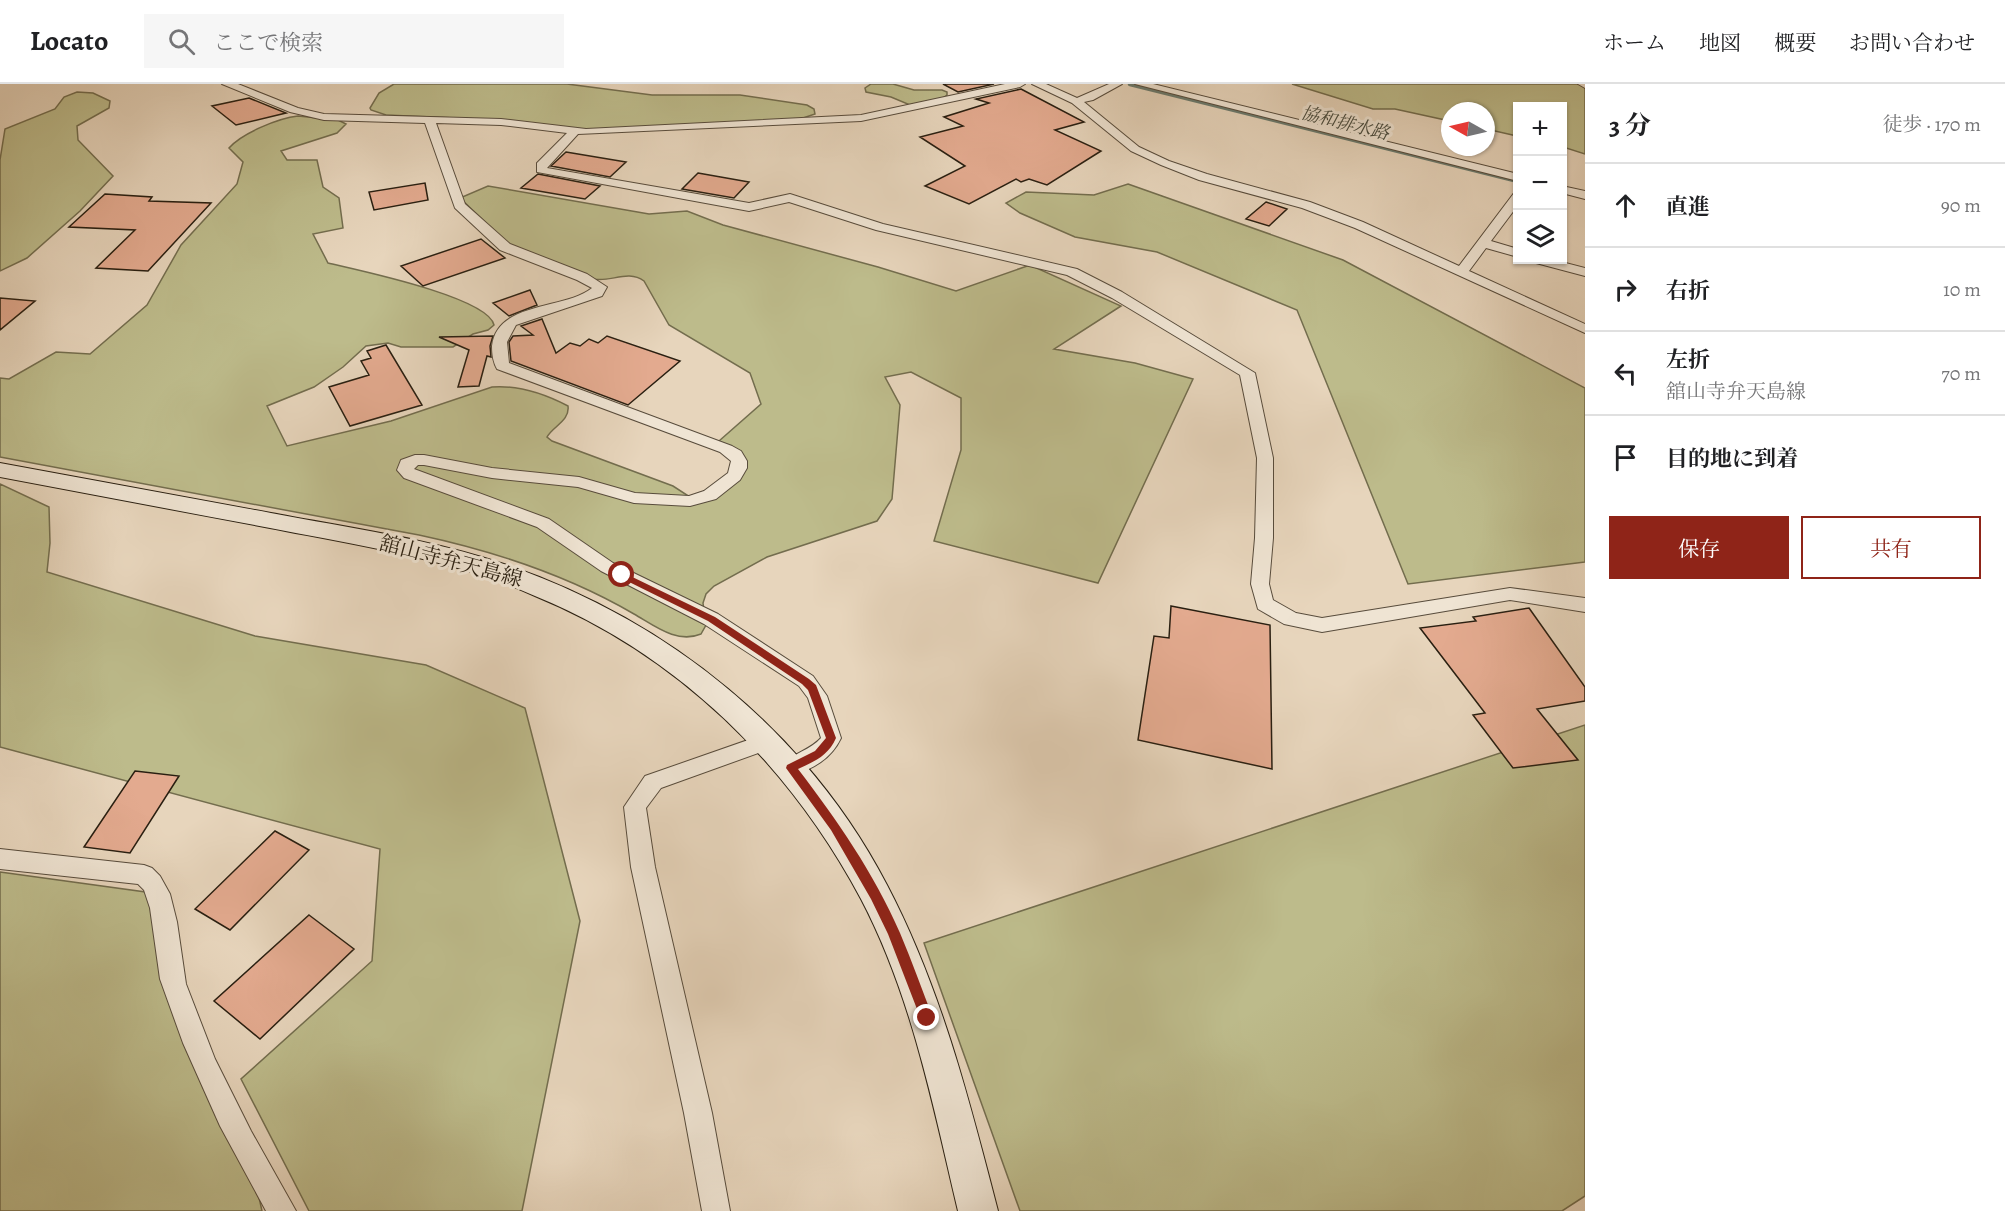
<!DOCTYPE html>
<html lang="ja">
<head>
<meta charset="utf-8">
<style>
	body { margin:0; font-family:Alegreya,"Noto Serif JP",serif; background:#f6f6f6; color:#202124 }
	.controls { position:absolute; right:18px; top:18px; display:grid; overflow:hidden; border-radius:0px; box-shadow:0 2px 4px #0004 }
	.controls button { width:54px; height:54px; display:grid; place-items:center; padding:0; border:0; border-bottom:2px solid #e0e0e0; background:#fff; color:#202124; font:30px sans-serif }
	.compass { position:absolute; left:1441px; top:18px; width:54px; height:54px; border-radius:50%; background:#fff; box-shadow:0 2px 4px #0004; rotate:278deg }
	.stop { position:absolute; width:18px; height:18px; margin:-14px; border:4px solid #8f2418; border-radius:50%; background:#fff }
	.stop.end { background:#8f2418; border-color:#fff; box-shadow:0 2px 6px #0008 }
	.list { margin:0; padding:0; list-style:none }
	h2 { display:flex; justify-content:space-between; align-items:center; height:78px; margin:0; padding:0 24px; font-size:26px }
	h2 small { font-size:20px; font-weight:400; color:#757577 }
	.list li { display:grid; grid-template-columns:39px 1fr auto; gap:18px; align-items:center; box-sizing:border-box; height:84px; padding:0 24px; border-top:2px solid #e0e0e0 }
	.list b { display:block; font-size:22px; white-space:nowrap }
	.list p { margin:0; font-size:20px; white-space:nowrap; color:#757577 }
	.list em { font-size:20px; font-style:normal; color:#757577 }
	.actions { display:flex; gap:12px; padding:18px 24px }
	.actions a { flex:1; padding:14px 0; border:2px solid #8f2418; border-radius:0px; text-align:center; font-size:21px; color:#8f2418 }
	.actions .main { background:#8f2418; color:#fff }
	.icon { flex:none; width:33px; height:33px; fill:none; stroke:currentColor; stroke-width:2; stroke-linecap:round; stroke-linejoin:round }
	.map { position:relative; flex:none; width:1585px; height:1127px; overflow:hidden }
	header { display:flex; align-items:center; gap:36px; box-sizing:border-box; height:84px; padding:0 30px; background:#fff; border-bottom:2px solid #e0e0e0 }
	header strong { font-size:28px }
	nav { display:flex; gap:33px; margin-inline-start:auto; font-size:21px }
	.search { width:420px; height:54px; background:#f6f6f6; display:flex; align-items:center; gap:15px; box-sizing:border-box; padding:0 21px; border-radius:0px; color:#757577; font-size:22px }
	main { display:flex }
	aside { flex:1; background:#fff }
	.map>svg:first-child { display:block }
	.green { fill:#bdbb8b; stroke:#736d4e; stroke-width:1.5 }
	.lines { fill:none; stroke-linecap:round; stroke-linejoin:round }
	.stream { stroke:#6b7b6f; stroke-width:4.5 }
	.building { fill:#e3aa8f; stroke:#291f11; stroke-width:1.5 }
	.minor-casing { stroke:#584c3c; stroke-width:2 }
	.secondary-casing { stroke:#291f11; stroke-width:2 }
	.minor { fill:#efe4d3; fill-rule:evenodd }
	.secondary { fill:#efe4d3; fill-rule:evenodd }
	.route { fill:#8f2418 }
	.labels { text-anchor:middle; dominant-baseline:central; stroke-width:6; stroke-linejoin:round; paint-order:stroke }
	.far-water-label { font-size:18px; font-style:italic; fill:#4a4d40; stroke:#efe4d3 }
	.street-label { font-size:21px; fill:#291f11; stroke:#efe4d3 }
</style>
</head>
<body>
<header>
<strong>Locato</strong>
<div class="search"><svg class="icon" aria-label="search" viewBox="0 0 24 24"><circle cx="10" cy="10" r="6"/><path d="M15 15l6 6"/></svg>ここで検索</div>
<nav><a>ホーム</a><a>地図</a><a>概要</a><a>お問い合わせ</a></nav>
</header>
<main>
<div class="map">
<svg width="1585" height="1127" viewBox="0 0 1585 1127">
	<rect width="100%" height="100%" fill="#e7d5bc"/>
	<filter id="stains"><feTurbulence type="fractalNoise" baseFrequency=".00333" numOctaves="4"/><feColorMatrix values="0 0 0 0 .2 0 0 0 0 .09 0 0 0 0 .02 0 0 0 .5 -.17"/></filter>
	<radialGradient id="worn" r=".72"><stop offset=".6" stop-color="#630" stop-opacity="0"/><stop offset="1" stop-color="#630" stop-opacity=".3"/></radialGradient>
	<path class="green" d="M394,0H567L652,11H740L807,21L814,25L815,30L800,35L587,46L502,36L386,31L371,26L370,24L379,9Z
		M871,0H893L914,6H942L947,8V11L943,14L910,21L891,13L866,8L865,4Z
		M1292,0H1585V70L1563,63L1562,22H1518L1517,52L1486,45V27H1450V37L1395,25H1373Z
		M77,8L93,9L110,17L109,24L77,42L78,56L113,92L80,127L27,174L0,187V76L5,45L55,25L64,13Z
		M298,32L338,36L346,40L337,49L281,67L287,76H317L323,103L339,114L343,144L313,150L328,179C357,186 488,213 494,241L488,246L473,250L453,263H401L388,259L366,262L343,283L314,303L267,322L287,362L391,337L492,303C518,301 545,310 568,322C570,337 553,342 547,353L552,357L673,402L699,419L715,414L745,385L719,357L761,320L750,289L669,241L644,197C628,185 610,199 593,195L510,162L460,114L488,102L649,130L687,127L723,141L878,183L956,207L1030,181L1121,222L1054,265L1135,279L1193,295L1098,499L934,457L961,366V314L911,288L885,293L900,321L892,415L877,437L767,473L714,502L706,510L703,519L706,541L701,550C677,560 655,542 634,530C567,491 494,467 419,451L0,373V294L9,295L56,268L90,270L147,221L181,161L237,100L243,78L229,64C242,49 279,34 298,32Z
		M1128,100L1343,176L1585,304V478L1408,500L1297,226L1157,168L1075,153L1020,129L1006,119L1026,108L1094,111Z
		M0,400L49,423L50,459L47,488L255,552L426,581L525,624L580,837L522,1127H309L241,995L372,877L380,765L0,663Z
		M1585,641V1112L1562,1127H1020L924,859Z
		M0,788L160,810L197,966L250,1073L262,1127H0Z"/>
	<g class="lines">
		<path class="stream" d="M1130,0L1518,97"/>
	</g>
	<path class="building" d="M943,0H994L958,8Z
		M1021,5L1084,38L1055,46L1101,67L1047,101L1029,95L1021,98L1016,95L969,120L925,102L965,82L920,53L963,42L944,33L989,19L976,15Z
		M249,14L286,29L236,41L212,22Z
		M566,68L626,78L610,93L551,82Z
		M698,89L749,98L734,114L682,105Z
		M538,90L600,102L585,115L521,104Z
		M425,99L428,116L374,126L369,108Z
		M105,110L152,113L149,117L211,119L148,187L96,184L135,146L69,143Z
		M1266,118L1287,125L1269,142L1246,135Z
		M481,155L505,174L423,202L401,182Z
		M530,206L537,221L509,232L493,219Z
		M0,214L35,217L0,246Z
		M542,235L556,269L570,259L580,262L589,255L598,259L607,252L680,277L628,321L511,277L509,258L513,252L533,251L521,242Z
		M493,252L490,262L491,273L487,272L479,302L458,303L469,266L439,253Z
		M386,261L422,321L350,342L329,303L369,291L361,277L371,274L367,267Z
		M1171,522L1270,541L1272,685L1138,656L1154,552L1169,554Z
		M1529,524L1585,603V617L1537,625L1578,676L1513,684L1473,631L1485,629L1420,544L1476,537L1473,533Z
		M135,687L179,692L130,769L84,763Z
		M275,747L309,766L230,846L195,825Z
		M309,831L354,865L260,955L214,917Z"/>
	<g class="lines">
		<g class="minor-casing">
			<path id="minor" d="M222,0H238L298,24L324,30L501,35L586,45L861,31L1005,0H1025L1020,3L861,37L578,50L547,84L749,119L790,110L883,140L1077,185L1122,208L1255,289L1273,374V454L1269,500L1273,516L1296,529L1322,534L1510,504L1585,514V528L1510,516L1322,548L1284,540L1258,525L1251,500L1255,454L1257,374L1240,291L1112,214L1067,191L876,146L789,118L749,127L537,88V79L567,49L501,41L436,39L465,120L510,160L587,190L607,203L602,212L516,241L507,258L509,279L732,362L741,367L747,377V384L740,396L716,415L690,422L634,419L578,403L492,394L424,381H418L414,385L549,435L613,479L718,530L813,592L827,612L841,654C831,675 813,685 791,692L783,690L780,684C787,671 810,667 821,654L808,614L799,602L704,540L601,487L537,443L404,394L397,386L401,376L415,371H424L492,384L579,393L635,409L689,412L704,407L728,389L731,377L720,368L497,285C493,278 492,270 492,262C497,217 565,226 592,204L577,196L500,166L455,124L425,39L324,36L290,28Z
				M1032,0H1046L1077,14L1109,0H1122L1093,16L1084,18L1139,63L1169,77L1207,90L1310,118L1363,138L1459,182L1514,109L1518,108V121L1491,157L1518,165V173L1486,164L1469,187L1585,240V249L1355,144L1302,124L1199,96L1161,81L1131,67L1072,19Z
				M1135,0H1153L1518,90V97Z
				M1578,0H1585V4Z
				M1562,102L1585,107V115L1562,109Z
				M1534,176H1554L1585,184V192L1536,179Z
				M768,649L775,651L779,657L775,663L661,704L646,724L655,783L712,1029L730,1127H702L684,1029L631,783L624,723L645,692Z
				M0,765L144,781L152,784L160,792L170,810L177,838L186,900L215,975L251,1047L296,1127H266L220,1042L183,959L160,895L150,824L144,806L138,800L0,785Z"/>
		</g>
		<g class="secondary-casing">
			<path id="secondary" d="M0,379C90,396 181,412 271,429C350,444 431,455 507,481C669,537 808,649 887,801C941,904 969,1015 998,1127H958C933,1022 912,912 861,815C789,680 677,570 535,512C518,505 502,497 485,492C415,470 342,458 270,444C180,427 90,410 0,393Z"/>
		</g>
		<use href="#minor" class="minor"/>
		<use href="#secondary" class="secondary"/>
	</g>
	<path class="route" d="M622,488L715,533L809,595L816,601L836,654C828,672 815,677 798,685C837,736 874,789 900,849C912,877 922,906 933,934L932,938H922L888,850L871,815L831,746L786,684L787,681L815,667L826,654L808,606L802,600L708,537L619,493V489Z"/>
	<g class="labels">
		<g class="far-water-label">
			<text transform="translate(1345 39) rotate(14)">協和排水路</text>
		</g>
		<g class="street-label">
			<text transform="translate(451 477) rotate(15)">舘山寺弁天島線</text>
		</g>
	</g>
	<rect width="100%" height="100%" filter="url(#stains)"/>
	<rect width="100%" height="100%" fill="url(#worn)"/>
</svg>
<div class="controls">
<button>+</button>
<button>−</button>
<button><svg class="icon" aria-label="layers" viewBox="0 0 24 24"><path d="M12 4l9 5-9 5-9-5zM3 14l9 5 9-5"/></svg></button>
</div>
<svg class="compass" viewBox="-18 -18 36 36"><path d="M0-13l5 13h-10z" fill="#e53935"/><path d="M0 13l5-13h-10z" fill="#757577"/></svg>
<div class="stop" style="left:622px;top:491px"></div>
<div class="stop end" style="left:927px;top:934px"></div>
</div>
<aside>
<h2>3 分<small>徒歩 · 170 m</small></h2>
<ul class="list">
<li><svg class="icon" aria-label="ahead" viewBox="0 0 24 24"><path d="M12 20V5M6 11l6-6 6 6"/></svg><div><b>直進</b></div><em>90 m</em></li>
<li><svg class="icon" aria-label="right" viewBox="0 0 24 24"><path d="M7 20v-9h11M14 6l5 5-5 5"/></svg><div><b>右折</b></div><em>10 m</em></li>
<li><svg class="icon" aria-label="left" viewBox="0 0 24 24"><path d="M17 20v-9H6M10 6l-5 5 5 5"/></svg><div><b>左折</b><p>舘山寺弁天島線</p></div><em>70 m</em></li>
<li><svg class="icon" aria-label="arrive" viewBox="0 0 24 24"><path d="M6 21V4h12l-3 4 3 4H6"/></svg><div><b>目的地に到着</b></div></li>
</ul>
<div class="actions"><a class="main">保存</a><a>共有</a></div>
</aside>
</main>
</body>
</html>
